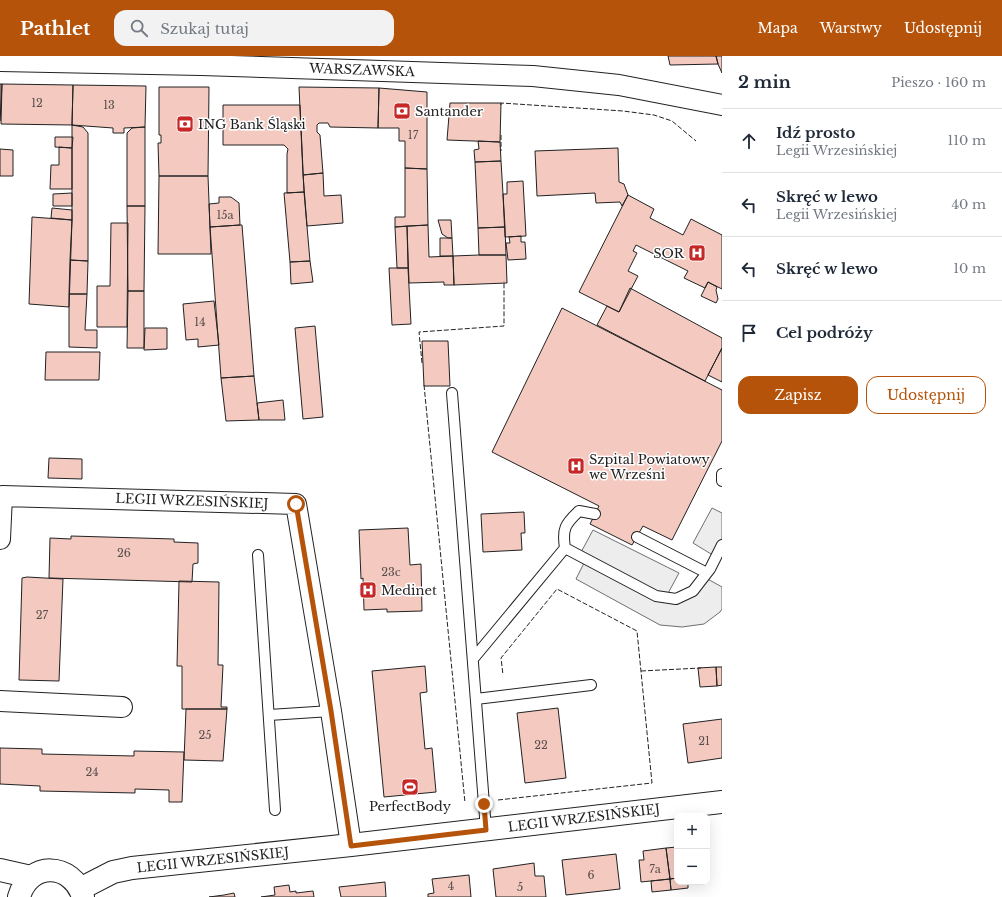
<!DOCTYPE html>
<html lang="pl">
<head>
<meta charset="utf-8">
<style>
	body { margin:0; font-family:"Libre Baskerville",serif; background:#f2f2f3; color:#1f2937 }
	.controls { position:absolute; right:12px; bottom:12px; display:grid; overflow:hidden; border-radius:8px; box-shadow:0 4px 16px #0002 }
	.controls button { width:36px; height:36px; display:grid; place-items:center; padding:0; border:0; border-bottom:1px solid #e0e1e3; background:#fff; color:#1f2937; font:20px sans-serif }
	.stop { position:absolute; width:12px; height:12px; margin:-9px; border:3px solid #b45309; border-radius:50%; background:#fff }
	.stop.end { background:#b45309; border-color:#fff; box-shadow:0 1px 4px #0008 }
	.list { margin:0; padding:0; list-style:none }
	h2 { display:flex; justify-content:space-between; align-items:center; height:52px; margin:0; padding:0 16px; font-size:17px }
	h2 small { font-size:13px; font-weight:400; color:#747a83 }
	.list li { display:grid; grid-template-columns:26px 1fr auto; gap:12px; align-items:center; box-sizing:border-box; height:64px; padding:0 16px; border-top:1px solid #e0e1e3 }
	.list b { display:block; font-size:15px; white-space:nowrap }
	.list p { margin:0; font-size:13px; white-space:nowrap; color:#747a83 }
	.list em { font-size:13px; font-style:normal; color:#747a83 }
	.actions { display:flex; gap:8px; padding:12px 16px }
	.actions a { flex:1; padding:9px 0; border:1px solid #b45309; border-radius:12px; text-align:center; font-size:14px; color:#b45309 }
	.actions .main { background:#b45309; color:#fff }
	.icon { flex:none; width:22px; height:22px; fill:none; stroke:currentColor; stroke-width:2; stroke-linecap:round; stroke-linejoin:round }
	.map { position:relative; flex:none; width:722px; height:841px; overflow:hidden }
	header { display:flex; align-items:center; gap:24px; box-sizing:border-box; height:56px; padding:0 20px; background:#b45309; color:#fff }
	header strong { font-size:19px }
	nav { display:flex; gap:22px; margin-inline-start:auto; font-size:14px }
	.search { width:280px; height:36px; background:#f2f2f3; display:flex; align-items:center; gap:10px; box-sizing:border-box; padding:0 14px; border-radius:12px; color:#747a83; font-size:15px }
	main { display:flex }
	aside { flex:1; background:#fff }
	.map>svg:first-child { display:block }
	.parking { fill:#ededed; stroke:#6f6f6f }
	.building { fill:#f3c9c0; stroke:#222 }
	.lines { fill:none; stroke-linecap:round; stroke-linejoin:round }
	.lane-casing { stroke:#222; stroke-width:12 }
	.street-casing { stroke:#222; stroke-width:22 }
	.secondary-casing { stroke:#222; stroke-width:24 }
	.lane { stroke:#fff; stroke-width:10 }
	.street { stroke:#fff; stroke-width:20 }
	.secondary { stroke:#fff; stroke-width:22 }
	.fence { stroke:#222; stroke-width:1; stroke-dasharray:5 2; stroke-linecap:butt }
	.route { stroke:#b45309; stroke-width:5 }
	.labels { text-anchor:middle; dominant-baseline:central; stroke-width:3; stroke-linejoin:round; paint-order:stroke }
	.number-label { font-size:11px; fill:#564c4a }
	.street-label { font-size:13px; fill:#222; stroke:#fff }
	.poi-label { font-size:13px; fill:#222; stroke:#fff; text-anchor:start }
</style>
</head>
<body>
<header>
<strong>Pathlet</strong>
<div class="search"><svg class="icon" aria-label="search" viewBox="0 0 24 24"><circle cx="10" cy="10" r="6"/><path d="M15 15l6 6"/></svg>Szukaj tutaj</div>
<nav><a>Mapa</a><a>Warstwy</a><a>Udostępnij</a></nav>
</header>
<main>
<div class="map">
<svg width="722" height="841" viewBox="0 0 722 841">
	<rect width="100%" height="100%" fill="#fff"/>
	<path class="parking" d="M712,452L722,457V489L716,501L693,487Z
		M593,474L679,517L666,541L676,543L704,521L722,531V553L720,556L704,568L682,571L660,569L576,523L586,503L579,500Z"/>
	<path class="building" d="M668,0H716L718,8L670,9Z
		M716,0H722V17L718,8Z
		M0,28H2L0,65Z
		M2,28L73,29L72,69L1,68Z
		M73,29L146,30L145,71L124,72V77H113V72L72,69Z
		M159,31H209L208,120H159L158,87H161V79H159Z
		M299,31L379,32L378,72L330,71L328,67H319L317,69V76L320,79L323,117L303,119Z
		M379,32L427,36V113L405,112V85H399V72H378Z
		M450,47H501L500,86L447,84Z
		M223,49H300L304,136L287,137V98L288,93L284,89H223Z
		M72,69L83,71L88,77V205L70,204L72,164Z
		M145,71V150H127V77L132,72Z
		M55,81H73L72,92L55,91Z
		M478,85L500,86L501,105L475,106L474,94L479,93Z
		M59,91L72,92V133H50L51,109H59Z
		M618,92L619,126L624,128L628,139L622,150L620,146L596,147L595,137L537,140L535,95Z
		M0,93L13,94V120H0Z
		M501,105L505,171L478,172L475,106Z
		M405,112L427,113L428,169L395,171V161H405Z
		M323,117L324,140L341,139L343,167L307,170L303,119Z
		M159,120H208L211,198H158Z
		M523,125L526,180L505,181L503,138H507V126Z
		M304,136L310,205L290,206L284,137Z
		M72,137V150H53V138Z
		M628,139L654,153L650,162L683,179L691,163L722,179V233L708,226L705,232L684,222L688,215L636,189L633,195L637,197L628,215L638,220L619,256L579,236Z
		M219,141H231L239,147L240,169L210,171L209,148L219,147Z
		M127,150H145L144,235H128Z
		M52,152L72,154V164L51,162Z
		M32,161L72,164L69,251L29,248Z
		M438,164H451L452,182H448L442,178Z
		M111,167H128L127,271H97V230H110Z
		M240,169H242L254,320L221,322L210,171Z
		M428,169L429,201L453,200L454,229H444V226L409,227L407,170Z
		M407,170L408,212H397L395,171Z
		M505,171L506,199H479L478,172Z
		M521,180V186H525L526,203L508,204L506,187H510L509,181Z
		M440,182H452L453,200H440Z
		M479,199H506L507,227L454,229L453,200Z
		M70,204L88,205L87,238H69Z
		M310,205L313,226L291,228L290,206Z
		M389,212H408L411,268L392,269Z
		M708,226L717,231L716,234L718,243L716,247L701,240Z
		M630,232L722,282V292L705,325L597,269L607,250L619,256Z
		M128,235H144V292H127Z
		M69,238H87L85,274H97V292L69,291Z
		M214,245L219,289L198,291V283L186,284L183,248Z
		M562,252L722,334V385L672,484L643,470L632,489L590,468L599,450L492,396Z
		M315,270L323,361L303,363L295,272Z
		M145,272H167V293L144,294Z
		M422,285H448L450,330H424Z
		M722,292V326L708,319Z
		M46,296H100L99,324H45Z
		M254,320L259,364L226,365L221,322Z
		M283,344L285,364H259L257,347Z
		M49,402L82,403V423L48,422Z
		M524,456L525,477H521L522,494L483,496L481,458Z
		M408,472L410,509L421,508L422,555L387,556V553L364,554L363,522L361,523L359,474Z
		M71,480L174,483V486L198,487V507L193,508L192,526L49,522L50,482L71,483Z
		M27,521L63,523L59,625L19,624L22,522Z
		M179,525L219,526L218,609H223L221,651H227V653H182V610H177Z
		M425,610L427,636L420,637L425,693L432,692L436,736L384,741L372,615Z
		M716,611L717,630L700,631L698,612Z
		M716,611H722V629L717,630Z
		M558,652L566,722L525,727L517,657Z
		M186,653H227L223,705L184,704Z
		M722,663V702L688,707L683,668Z
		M0,692L42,693V698L134,700V695L184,696L182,746H169V734L135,733V737L40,735V730L0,728Z
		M677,791V822L670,823L666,792Z
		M666,792L670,823L641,826L639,804H644L643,795Z
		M616,798L620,833L566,839L562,804Z
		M534,807L535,820H544L546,841H496L493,813Z
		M469,819L471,841H428V838L434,837L432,823Z
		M677,822V826H688V832L671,834L670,823Z
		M670,823L671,834L652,836L651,825Z
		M385,826L386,841H341L339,831Z
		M289,829L290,836L296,835V837L313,835L314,841H261L275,839L274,831Z
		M234,837L235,841H209L224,839Z"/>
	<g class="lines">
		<g class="lane-casing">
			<path id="lane" d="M452,337L486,774
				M722,418V425
				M637,481L707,517
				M565,492C562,473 565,468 579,455L595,458
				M258,499L275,754
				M473,603L565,492L656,540L676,543L693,535L710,513L722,489
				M476,643L591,629
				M269,659L331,655"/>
		</g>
		<g class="street-casing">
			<path id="street" d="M0,5L201,9L533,20L619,29L722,49
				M0,483L2,440L296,448L331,655L351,789
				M0,645L122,651"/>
		</g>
		<g class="secondary-casing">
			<path id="secondary" d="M0,814L31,821
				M80,833L113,816L132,812L351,789L722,746
				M19,841C29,805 72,806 83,841"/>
		</g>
		<use href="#lane" class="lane"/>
		<use href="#street" class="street"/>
		<use href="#secondary" class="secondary"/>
		<path class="fence" d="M501,49V47L623,55L654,59L672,65L696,85
			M501,79V95
			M422,307L419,276L504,270V225
			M424,329L465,747
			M641,615L701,612
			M498,744L652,727L637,575L557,533L501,602L503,619"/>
	</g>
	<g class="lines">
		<path class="route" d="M296,448L331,655L351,790L486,774L484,748"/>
	</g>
	<defs>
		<g id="bank-square" transform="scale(0.9)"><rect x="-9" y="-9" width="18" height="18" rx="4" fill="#c62828" stroke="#fff"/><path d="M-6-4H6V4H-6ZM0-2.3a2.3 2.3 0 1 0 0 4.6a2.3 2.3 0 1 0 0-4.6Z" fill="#fff"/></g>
		<g id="hospital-square" transform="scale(0.9)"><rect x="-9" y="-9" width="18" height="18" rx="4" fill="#c62828" stroke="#fff"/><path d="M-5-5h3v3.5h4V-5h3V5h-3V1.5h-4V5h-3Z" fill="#fff"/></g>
		<g id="stadium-square" transform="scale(0.9)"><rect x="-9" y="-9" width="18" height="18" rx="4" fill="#c62828" stroke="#fff"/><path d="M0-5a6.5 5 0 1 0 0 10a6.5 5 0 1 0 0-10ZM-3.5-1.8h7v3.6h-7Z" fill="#fff"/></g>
	</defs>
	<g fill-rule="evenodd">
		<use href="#bank-square" x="402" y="55"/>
		<use href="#bank-square" x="185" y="68"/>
		<use href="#hospital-square" x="697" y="197"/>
		<use href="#hospital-square" x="576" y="410"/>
		<use href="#hospital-square" x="368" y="534"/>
		<use href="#stadium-square" x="410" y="731"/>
	</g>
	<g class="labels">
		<g class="number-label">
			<text x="37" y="47">12</text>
			<text x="109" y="49">13</text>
			<text x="413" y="79">17</text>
			<text x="225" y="159">15a</text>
			<text x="200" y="266">14</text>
			<text x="124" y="497">26</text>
			<text x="391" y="516">23c</text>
			<text x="42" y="559">27</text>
			<text x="205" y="679">25</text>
			<text x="704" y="685">21</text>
			<text x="541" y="689">22</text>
			<text x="92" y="716">24</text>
			<text x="655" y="813">7a</text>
			<text x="591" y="819">6</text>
			<text x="451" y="830">4</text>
			<text x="520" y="831">5</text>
		</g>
		<g class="street-label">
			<text transform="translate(362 14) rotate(2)">WARSZAWSKA</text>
			<text transform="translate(192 445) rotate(2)">LEGII WRZESIŃSKIEJ</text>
			<text transform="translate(584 762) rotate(-7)">LEGII WRZESIŃSKIEJ</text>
			<text transform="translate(213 804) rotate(-6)">LEGII WRZESIŃSKIEJ</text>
		</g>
		<g class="poi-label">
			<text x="415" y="55">Santander</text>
			<text x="198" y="68">ING Bank Śląski</text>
			<text x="684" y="197" text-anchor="end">SOR</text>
			<text x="589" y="403">Szpital Powiatowy<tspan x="589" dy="15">we Wrześni</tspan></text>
			<text x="381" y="534">Medinet</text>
			<text x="410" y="750" text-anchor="middle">PerfectBody</text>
		</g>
	</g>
</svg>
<div class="controls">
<button>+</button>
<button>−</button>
</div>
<div class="stop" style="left:296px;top:448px"></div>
<div class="stop end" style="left:484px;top:748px"></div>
</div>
<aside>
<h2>2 min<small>Pieszo · 160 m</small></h2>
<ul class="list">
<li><svg class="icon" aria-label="ahead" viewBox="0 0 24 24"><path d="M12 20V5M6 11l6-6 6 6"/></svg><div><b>Idź prosto</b><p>Legii Wrzesińskiej</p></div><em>110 m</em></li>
<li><svg class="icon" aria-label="left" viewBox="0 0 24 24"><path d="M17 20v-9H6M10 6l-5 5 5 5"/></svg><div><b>Skręć w lewo</b><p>Legii Wrzesińskiej</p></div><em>40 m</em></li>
<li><svg class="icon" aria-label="left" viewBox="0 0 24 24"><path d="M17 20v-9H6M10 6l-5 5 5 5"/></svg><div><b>Skręć w lewo</b></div><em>10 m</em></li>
<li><svg class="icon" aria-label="arrive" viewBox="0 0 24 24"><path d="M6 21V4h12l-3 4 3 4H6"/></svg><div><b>Cel podróży</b></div></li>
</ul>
<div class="actions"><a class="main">Zapisz</a><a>Udostępnij</a></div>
</aside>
</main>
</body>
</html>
